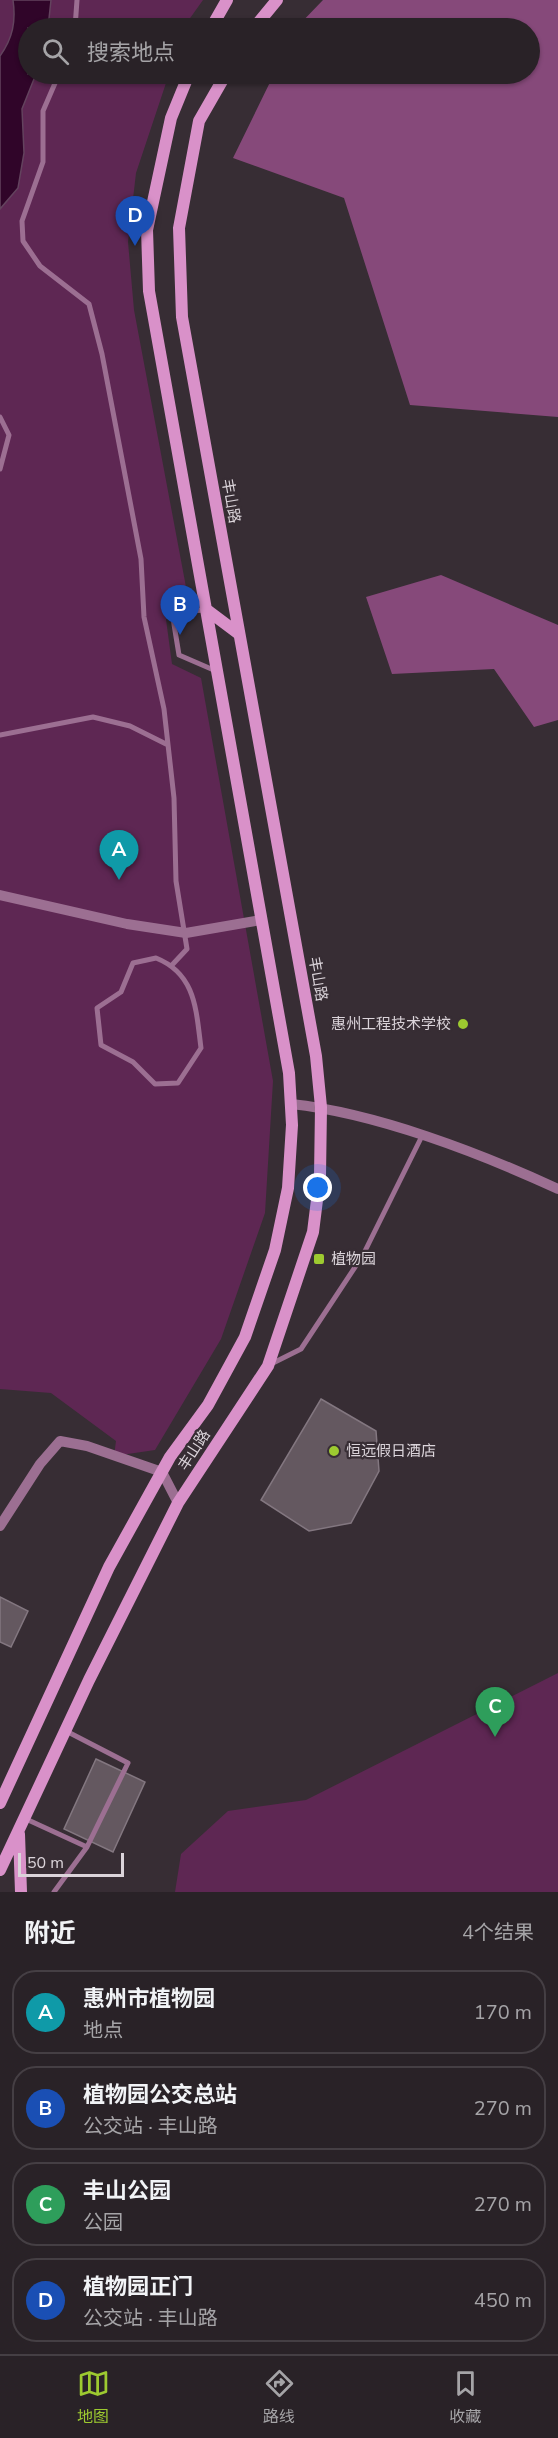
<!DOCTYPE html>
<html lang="zh">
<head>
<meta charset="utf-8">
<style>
	body { margin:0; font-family:"Nunito Sans","Noto Sans SC",sans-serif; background:#352f33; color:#f1f3f6 }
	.scale { position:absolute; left:18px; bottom:15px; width:106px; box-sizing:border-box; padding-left:6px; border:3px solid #dbd4da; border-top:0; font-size:16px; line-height:21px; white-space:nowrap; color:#dbd4da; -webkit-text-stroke:4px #372d34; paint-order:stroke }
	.you { position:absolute; left:318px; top:1188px; width:21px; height:21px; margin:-15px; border:4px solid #fff; border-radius:50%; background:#1a73e8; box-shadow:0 0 0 9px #1a73e833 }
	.badge { display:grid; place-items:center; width:39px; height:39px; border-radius:50%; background:#9dca30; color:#fff; font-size:20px; font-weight:700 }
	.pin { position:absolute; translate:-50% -50px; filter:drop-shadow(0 2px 3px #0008) }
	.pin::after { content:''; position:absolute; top:32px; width:21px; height:18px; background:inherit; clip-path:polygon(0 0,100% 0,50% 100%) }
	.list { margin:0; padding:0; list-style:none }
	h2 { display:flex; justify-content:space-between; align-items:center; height:78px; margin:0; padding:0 24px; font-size:26px }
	h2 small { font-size:20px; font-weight:400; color:#a5a4a7 }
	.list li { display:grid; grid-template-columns:39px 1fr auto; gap:18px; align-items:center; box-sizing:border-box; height:84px; margin:0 12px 12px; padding:0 12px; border:2px solid #453f44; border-radius:24px }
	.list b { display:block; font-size:22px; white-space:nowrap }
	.list p { margin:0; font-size:20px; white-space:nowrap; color:#a5a4a7 }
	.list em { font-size:20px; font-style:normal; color:#a5a4a7 }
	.icon { flex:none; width:33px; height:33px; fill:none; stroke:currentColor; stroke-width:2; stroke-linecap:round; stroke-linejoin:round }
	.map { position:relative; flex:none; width:558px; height:1892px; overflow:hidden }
	.search { position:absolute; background:#292227; box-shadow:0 2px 4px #0004; left:18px; right:18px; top:18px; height:66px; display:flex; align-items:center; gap:15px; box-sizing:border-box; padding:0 21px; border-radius:33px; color:#a5a4a7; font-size:22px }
	.sheet { height:462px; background:#292227 }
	nav { display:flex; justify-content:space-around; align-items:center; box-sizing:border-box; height:84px; border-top:2px solid #453f44; background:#292227; font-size:16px; color:#a5a4a7 }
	nav a { display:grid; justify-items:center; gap:3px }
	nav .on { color:#9dca30 }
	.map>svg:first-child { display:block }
	.green { fill:#5e2753 }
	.forest { fill:#86497a }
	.water { fill:#300529; stroke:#63435e; stroke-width:1.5 }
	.building { fill:#645860; stroke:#837780; stroke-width:1.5 }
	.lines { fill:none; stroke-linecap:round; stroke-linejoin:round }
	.service { stroke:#9c6f92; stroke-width:5 }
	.minor { stroke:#9c6f92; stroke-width:10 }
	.secondary { stroke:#d991c9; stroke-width:12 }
	.poi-dot { fill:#9dca30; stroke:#372d34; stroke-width:2 }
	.labels { text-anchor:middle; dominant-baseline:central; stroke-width:4.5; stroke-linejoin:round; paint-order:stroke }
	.street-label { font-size:15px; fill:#dbd4da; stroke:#372d34 }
	.poi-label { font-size:15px; fill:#dbd4da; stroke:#372d34; text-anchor:start }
</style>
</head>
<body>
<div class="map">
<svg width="558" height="1892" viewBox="0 0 558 1892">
	<rect width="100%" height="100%" fill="#372d34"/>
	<path class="green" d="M0,0H203L183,28H28V74H169L136,173L128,242L134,310L186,587L165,612L172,664L201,678L273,1081L265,1213L221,1339L155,1450L114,1456L116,1441L51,1393L0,1389Z
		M558,1673V1892H175L181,1854L228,1811L306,1800Z"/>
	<path class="forest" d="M323,0H558V417L410,405L344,198L233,158L274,74H530V28H296Z
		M441,575L558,625V720L534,727L494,669L392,674L366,597Z"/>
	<path class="water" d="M13,0H51L48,28H28V74H36L22,109L24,153L18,188L0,209V56C13,38 16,21 13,0Z"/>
	<path class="building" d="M321,1399L376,1431L379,1471L351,1523L309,1531L261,1500Z
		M0,1597L28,1611L11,1647L0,1642Z
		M96,1759L145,1782L113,1852L64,1829Z"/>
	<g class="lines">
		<path class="service" d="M75,28L77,0
			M59,74L43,111V162L22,221L23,241L40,266L89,304L102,354L141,559L144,617L164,709L174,798L176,881L187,949L172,965
			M0,417L9,435L0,469
			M205,610L172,612L179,655L216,671
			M0,735L93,717L130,726L166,744
			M156,958C196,974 196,1010 201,1048L178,1083L155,1084L133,1062L101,1045L97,1008L121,992L133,963Z
			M269,1365L301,1349L363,1255L422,1136
			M26,1819L87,1847L128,1763L66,1731
			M54,1892L87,1847"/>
		<path class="minor" d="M0,895L127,924L186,933L261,920
			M291,1104C376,1113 480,1153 558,1189
			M0,1526L40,1464L60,1441L87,1446L162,1472L178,1503"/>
		<path class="secondary" d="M211,28L227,0
			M254,28L277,0
			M207,610L239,634
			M0,1803L109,1567L170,1457L208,1405L245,1337L275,1250L288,1188L292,1125L289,1073L149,291L147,230L171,118L189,74
			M19,1834L21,1892
			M0,1870L89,1680L178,1503L268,1366L313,1232L320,1176L321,1107L316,1056L182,317L179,228L199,121L226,74"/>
	</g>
	<g class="poi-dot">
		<circle cx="463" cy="1024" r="6"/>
		<rect x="313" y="1253" width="12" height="12" rx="3"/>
		<circle cx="334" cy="1451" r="6"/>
	</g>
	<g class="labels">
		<g class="street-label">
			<text transform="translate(231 501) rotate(80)">丰山路</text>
			<text transform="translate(318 979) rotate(80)">丰山路</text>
			<text transform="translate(194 1450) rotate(-57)">丰山路</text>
		</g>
		<g class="poi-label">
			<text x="451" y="1024" text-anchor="end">惠州工程技术学校</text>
			<text x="331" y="1259">植物园</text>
			<text x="346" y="1451">恒远假日酒店</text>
		</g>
	</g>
</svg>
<div class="scale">50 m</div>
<div class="you"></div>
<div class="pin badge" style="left:119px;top:880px;background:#0f9aa8">A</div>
<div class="pin badge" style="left:180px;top:635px;background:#1a4fb4">B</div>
<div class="pin badge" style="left:495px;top:1737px;background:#2e9e5b">C</div>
<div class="pin badge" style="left:135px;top:246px;background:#1a4fb4">D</div>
<div class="search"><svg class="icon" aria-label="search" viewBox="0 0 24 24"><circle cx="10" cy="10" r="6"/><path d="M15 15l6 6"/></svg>搜索地点</div>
</div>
<section class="sheet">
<h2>附近<small>4个结果</small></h2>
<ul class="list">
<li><span class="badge" style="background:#0f9aa8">A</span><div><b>惠州市植物园</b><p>地点</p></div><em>170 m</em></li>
<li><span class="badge" style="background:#1a4fb4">B</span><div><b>植物园公交总站</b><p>公交站 · 丰山路</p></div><em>270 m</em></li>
<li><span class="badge" style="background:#2e9e5b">C</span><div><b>丰山公园</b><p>公园</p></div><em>270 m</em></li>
<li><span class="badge" style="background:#1a4fb4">D</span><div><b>植物园正门</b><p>公交站 · 丰山路</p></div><em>450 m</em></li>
</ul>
</section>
<nav>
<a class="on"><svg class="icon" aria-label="map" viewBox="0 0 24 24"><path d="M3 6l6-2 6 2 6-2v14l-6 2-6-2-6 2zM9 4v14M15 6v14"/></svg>地图</a>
<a><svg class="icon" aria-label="directions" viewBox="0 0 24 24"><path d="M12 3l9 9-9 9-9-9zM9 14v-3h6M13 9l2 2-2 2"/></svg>路线</a>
<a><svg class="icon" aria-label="saved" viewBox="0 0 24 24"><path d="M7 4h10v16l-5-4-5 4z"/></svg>收藏</a>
</nav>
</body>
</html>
